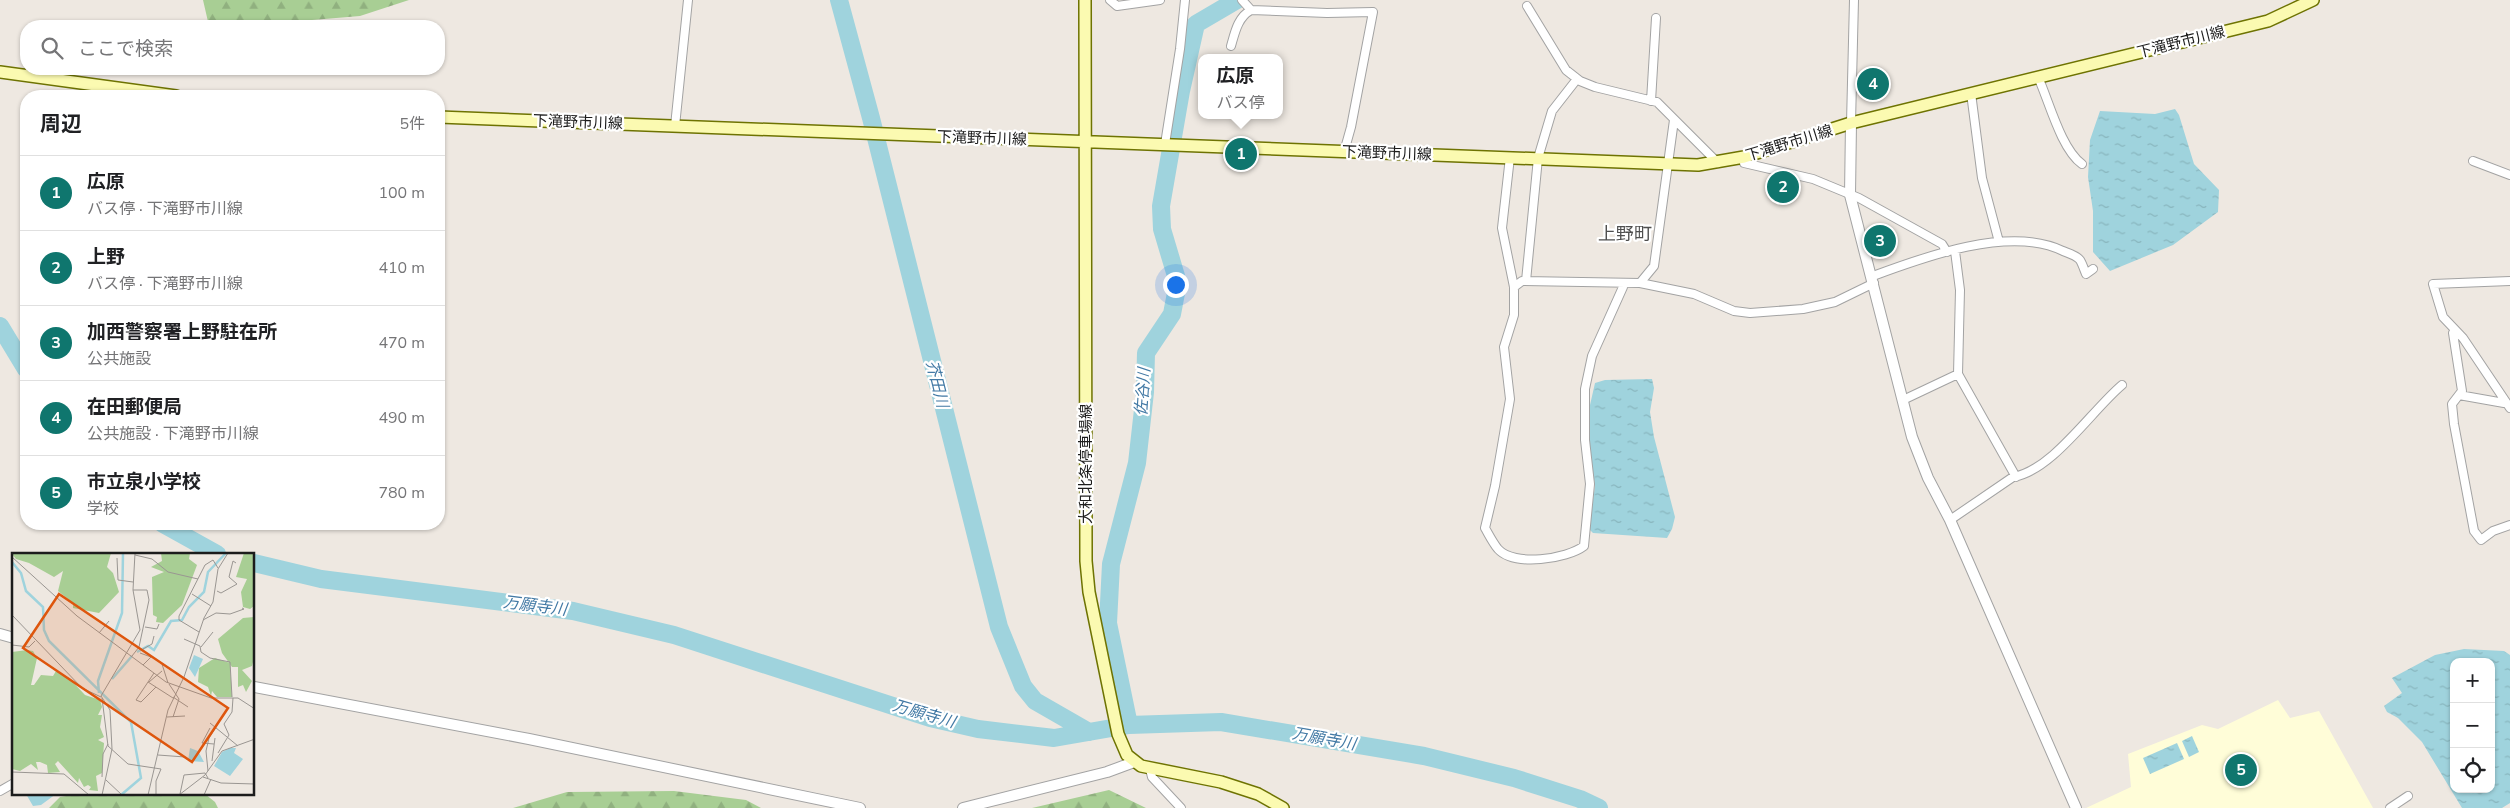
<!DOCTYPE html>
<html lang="ja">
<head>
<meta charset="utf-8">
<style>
	body { margin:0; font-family:"Nunito Sans","Noto Sans JP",sans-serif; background:#f6f6f6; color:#202124 }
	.controls { position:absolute; right:15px; bottom:15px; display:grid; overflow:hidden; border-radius:10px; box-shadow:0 1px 4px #0004 }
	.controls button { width:45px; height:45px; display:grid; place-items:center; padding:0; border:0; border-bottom:1px solid #e0e0e0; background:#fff; color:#202124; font:25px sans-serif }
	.you { position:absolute; left:1175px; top:284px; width:18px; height:18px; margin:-12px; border:4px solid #fff; border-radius:50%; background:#1a73e8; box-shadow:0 0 0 8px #1a73e833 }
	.badge { display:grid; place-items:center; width:32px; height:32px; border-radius:50%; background:#0f766e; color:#fff; font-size:16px; font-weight:700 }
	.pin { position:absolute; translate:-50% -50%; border:2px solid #fff; box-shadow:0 1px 5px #0006 }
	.popup { position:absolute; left:1198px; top:54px; width:85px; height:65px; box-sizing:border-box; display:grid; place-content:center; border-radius:10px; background:#fff; filter:drop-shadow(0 1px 4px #0005); font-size:16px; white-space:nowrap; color:#757577 }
	.popup b { font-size:19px; color:#202124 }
	.popup::after { content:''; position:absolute; left:50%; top:100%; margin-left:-10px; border:10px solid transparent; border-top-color:#fff }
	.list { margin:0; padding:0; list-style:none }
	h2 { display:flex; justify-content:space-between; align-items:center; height:65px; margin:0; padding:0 20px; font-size:21px }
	h2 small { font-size:16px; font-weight:400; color:#757577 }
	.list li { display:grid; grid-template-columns:32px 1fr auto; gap:15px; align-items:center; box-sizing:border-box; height:75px; padding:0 20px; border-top:1px solid #e0e0e0 }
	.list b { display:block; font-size:19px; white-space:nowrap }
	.list p { margin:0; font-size:16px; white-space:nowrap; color:#757577 }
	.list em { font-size:16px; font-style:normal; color:#757577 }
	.icon { flex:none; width:28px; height:28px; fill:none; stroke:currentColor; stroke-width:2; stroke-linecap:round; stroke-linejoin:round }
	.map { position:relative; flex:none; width:2510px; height:808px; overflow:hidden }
	.search { position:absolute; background:#fff; box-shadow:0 1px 4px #0004; left:20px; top:20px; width:425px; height:55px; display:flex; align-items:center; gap:12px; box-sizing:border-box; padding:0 18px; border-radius:20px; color:#757577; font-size:19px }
	.panel { position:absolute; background:#fff; box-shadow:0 1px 4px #0004; left:20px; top:90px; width:425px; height:440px; border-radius:20px }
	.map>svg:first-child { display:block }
	.education { fill:#fffdd8 }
	.forest { fill:url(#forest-firs) }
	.water { fill:url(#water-ripples); fill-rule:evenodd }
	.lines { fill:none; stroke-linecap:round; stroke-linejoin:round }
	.river { stroke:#9fd3dd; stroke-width:18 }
	.minor-casing { stroke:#a3a3a3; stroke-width:10 }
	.tertiary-casing { stroke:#a3a3a3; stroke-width:12 }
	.secondary-casing { stroke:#6e7302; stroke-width:14 }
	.minor { stroke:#fff; stroke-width:8 }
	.tertiary { stroke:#fff; stroke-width:10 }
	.secondary { stroke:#fbfab1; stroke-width:11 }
	.labels { text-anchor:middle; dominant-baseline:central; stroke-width:4.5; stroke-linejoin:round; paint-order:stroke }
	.street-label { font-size:15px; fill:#1c1c1c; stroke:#fff }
	.water-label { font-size:16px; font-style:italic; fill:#437aa5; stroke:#fff }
	.quarter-label { font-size:18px; fill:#4f4f4f; stroke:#fff }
	.inset-river { fill:none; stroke:#9fd3dd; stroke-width:2.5 }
	.inset-road { fill:none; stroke:#9a9692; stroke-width:1 }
	.view { fill:#de560d; fill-opacity:0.15; stroke:#de560d; stroke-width:2.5 }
	.inset-edge { fill:none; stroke:#1c1c1c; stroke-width:2.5 }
</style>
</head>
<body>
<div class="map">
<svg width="2510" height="808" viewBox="0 0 2510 808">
	<defs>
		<pattern id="forest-firs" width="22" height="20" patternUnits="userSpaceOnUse" patternTransform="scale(1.25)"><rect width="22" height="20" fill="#a8ce94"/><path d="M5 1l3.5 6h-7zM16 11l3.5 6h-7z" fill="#90b07f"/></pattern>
		<pattern id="water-ripples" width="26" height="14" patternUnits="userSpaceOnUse" patternTransform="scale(1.25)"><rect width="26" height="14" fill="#9fd3dd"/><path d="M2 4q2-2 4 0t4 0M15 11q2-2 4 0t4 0" fill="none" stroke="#88b5bd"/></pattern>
	</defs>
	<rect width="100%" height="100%" fill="#eee8e1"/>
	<path class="education" d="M2278,700L2290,718L2319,711L2373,808H2086L2131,787L2128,754L2202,725L2218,729Z"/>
	<path class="forest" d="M203,0H409L360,16L312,20L288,26H209Z
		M1109,790L1146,808H1032Z
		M674,791L746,800L761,808H513L567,792Z
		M79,794H205L215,802L218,808H49L60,797Z"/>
	<path class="water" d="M2175,109L2179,115L2194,164L2219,190L2218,212L2173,245L2110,271L2093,252V211L2088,177L2090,140L2100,111L2155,114Z
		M1652,379L1654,388L1650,412L1654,437L1675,517L1672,529L1667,538L1593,533L1589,529L1595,486L1589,443L1590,405L1595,383L1605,380Z
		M2464,649L2504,651L2510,655V803L2502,808H2462L2422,742L2398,718L2387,712L2384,706L2402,693L2392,678L2435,655ZM2454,662H2491V789H2454Z
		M2192,736L2199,752L2189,757L2182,741Z
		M2177,743L2184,759L2150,774L2143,758Z
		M26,794H56L41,805L33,806Z"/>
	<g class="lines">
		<path class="river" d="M839,0L871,118L999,627L1023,686L1035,701L1089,732
			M0,326L26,369
			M163,524L217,554
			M254,563L321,579L573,611L674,635L930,718L978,729L1054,738L1129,725L1221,722L1424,756L1514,778L1580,799L1599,808
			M1129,725L1108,623L1111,564L1137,463L1145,392L1146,353L1172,314L1176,293V276L1162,229L1161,206L1181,91L1196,24L1237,0"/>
		<g class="minor-casing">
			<path id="minor" d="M1110,0L1117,6L1160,0
				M1242,0L1251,10
				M1527,6L1566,70L1580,81L1595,87L1657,102L1718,163
				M1231,46C1235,32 1238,17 1251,10L1327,13L1373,12L1351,127L1344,152
				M2038,77C2049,101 2061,149 2082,164
				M1971,93L1982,178L1999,242
				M1651,101L1656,18
				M1851,123L1854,0
				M675,126L688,0
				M1165,144L1180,49L1185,0
				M1510,157L1502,228L1514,287V315L1504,347L1510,399L1495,486L1485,528C1489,535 1493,543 1498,549C1514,567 1567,559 1584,546L1590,484L1585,440V389L1592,356L1623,287L1622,283
				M1744,157V163L1813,179L1859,198L1942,244L1947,252
				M2473,161L2510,175
				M1955,251L1960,290L1958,374L2016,477
				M1873,276C1924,257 2010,225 2063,251C2068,253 2076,255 2080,260C2082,263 2084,269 2086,274L2093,269
				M1526,281L1538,158L1552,111L1577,79
				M2510,281L2433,284L2443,317L2463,338L2510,408
				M1640,283L1654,266L1674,120
				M1514,287L1522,281L1640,283L1694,294L1734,311L1750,313L1803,309L1835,302L1874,283
				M2455,330L2453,333L2462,391L2452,404L2454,424L2474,531L2481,540L2493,531L2510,525
				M2459,395L2504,403L2506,402
				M1903,400L1958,374
				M1950,520L2013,477C2052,471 2092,410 2122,385
				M1150,769L1152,777L1181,808
				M0,791L14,783
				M2390,808L2408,796"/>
		</g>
		<g class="tertiary-casing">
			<path id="tertiary" d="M1851,123L1850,195L1912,437L1928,478L1950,520L2076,808
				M0,634L14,638
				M254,687L529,739L860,808
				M963,808L1107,772L1134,762"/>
		</g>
		<g class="secondary-casing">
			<path id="secondary" d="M1085,0L1086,561L1089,592L1118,734L1127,755L1141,766L1221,782L1258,794L1283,808
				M0,72L176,96
				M439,117L1698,165L1744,157L1851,123L2268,21L2313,0"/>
		</g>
		<use href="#minor" class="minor"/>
		<use href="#tertiary" class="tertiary"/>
		<use href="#secondary" class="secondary"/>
	</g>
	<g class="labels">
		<g class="street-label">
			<text transform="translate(2181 42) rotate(-14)">下滝野市川線</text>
			<text transform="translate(578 122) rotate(2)">下滝野市川線</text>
			<text transform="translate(982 138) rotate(2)">下滝野市川線</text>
			<text transform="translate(1789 143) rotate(-17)">下滝野市川線</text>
			<text transform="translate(1387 153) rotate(2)">下滝野市川線</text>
			<text transform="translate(1086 464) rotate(-90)">大和北条停車場線</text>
		</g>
		<g class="water-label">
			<text transform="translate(937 384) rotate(76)">芥田川</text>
			<text transform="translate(1143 392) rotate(-86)">佐谷川</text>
			<text transform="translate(535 606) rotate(7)">万願寺川</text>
			<text transform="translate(924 714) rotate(16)">万願寺川</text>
			<text transform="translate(1324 739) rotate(10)">万願寺川</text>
		</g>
		<g class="quarter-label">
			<text x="1625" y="234">上野町</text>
		</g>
	</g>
	<g transform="translate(12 553)">
		<rect width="242" height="242" fill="#eee8e1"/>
		<path d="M99,0L95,14L101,20L107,39L87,60L61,55V50L46,38L51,18L42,24L17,10L4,6L0,1ZM149,0H178L177,6L185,12L170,52L151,70L144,69L145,64L141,62L140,24L152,19L139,14L150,8ZM232,0H242V53L238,56L231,54L229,39L235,26L224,24ZM242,64V105L240,113L230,117L240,128L234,139L231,132L226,134V114H220L210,100L206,86L231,65ZM15,97L21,98L25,105L19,132H22L29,122L41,123L44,118L57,125L73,142L88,147L90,154L86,162H90L88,174L92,184L86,187L92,190L90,220L84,223L86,238L77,237L79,234L76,232L72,234L67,225L66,230L46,208L43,211L48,219L36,220L35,212L28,209H24L26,217L19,211L8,218L0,216V99ZM203,105L218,110L220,144H205L200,138L199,143L196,134L186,129L187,115Z" fill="#a8ce94"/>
		<path d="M182,102L191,106L183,124L177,115ZM178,195L186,198L192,209L176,208ZM218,195H224L222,200L231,206L218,223L202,213L210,199Z" fill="#9fd3dd"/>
		<path class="inset-river" d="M0,9L9,20L14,38L31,54L32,77L37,88L119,169L129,225L109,242M125,99L136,93L142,97L159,68L170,67L177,54L192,39L196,19L214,0M100,126L120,103M87,140L86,128L110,60L111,0"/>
		<path class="inset-road" d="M123,2L140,6L156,19L186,26M0,4L65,63L154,129L199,145H226L243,156M105,5L106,27L121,29M205,38L209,40L225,31L217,24L221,8L224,10M180,41L199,53M0,62L70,135L89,144M191,67L204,60L218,61L232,56L230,55M133,74L145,76L147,71M187,79L167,67V63L193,12L201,7L206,15M87,80L97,68M172,86L188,93L189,99L198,105L218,109L220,144M0,92L17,94L23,88M189,94L201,79M131,96L140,91L142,83M128,100L139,104L131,112M120,103L127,94L137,47L135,37H121M150,111L156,130M142,120L124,147L129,149L144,134M136,129L161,145M137,129L150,118M157,131L167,146M161,144L176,154M90,145L96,193L116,211L149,216L144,228V242M155,164L173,163M161,164L167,146M198,170L226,193M198,175L190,190L202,191M206,200L217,182L212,171L220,159L221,145M146,202L173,204M200,208L203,185M196,218L194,198L197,185L204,174M0,219L52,221L77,242M90,224L91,201L96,191M191,224L209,230L243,231M94,227L110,242M168,241L172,222L193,220L196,225M90,242L100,196L98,157L89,143L128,77L121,37L123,0M136,242L156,157L172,124L192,65L201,49L206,16L216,0M167,242L193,222L210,198L243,186M192,242L199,226"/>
		<path class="view" d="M47,41L216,155L180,209L11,95Z"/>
		<rect width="242" height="242" class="inset-edge"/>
	</g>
</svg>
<div class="controls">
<button>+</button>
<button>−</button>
<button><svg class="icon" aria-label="locate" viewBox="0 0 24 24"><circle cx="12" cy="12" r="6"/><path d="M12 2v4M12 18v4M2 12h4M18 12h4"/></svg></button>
</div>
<div class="you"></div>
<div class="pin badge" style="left:1241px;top:154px">1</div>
<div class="popup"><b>広原</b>バス停</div>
<div class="pin badge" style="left:1783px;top:187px">2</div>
<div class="pin badge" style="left:1880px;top:241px">3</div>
<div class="pin badge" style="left:1873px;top:84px">4</div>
<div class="pin badge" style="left:2241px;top:770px">5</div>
<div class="search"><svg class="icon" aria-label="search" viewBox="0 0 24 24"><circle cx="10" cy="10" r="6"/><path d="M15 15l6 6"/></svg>ここで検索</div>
<section class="panel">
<h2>周辺<small>5件</small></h2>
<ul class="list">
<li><span class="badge">1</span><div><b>広原</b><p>バス停 · 下滝野市川線</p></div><em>100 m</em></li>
<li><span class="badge">2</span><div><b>上野</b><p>バス停 · 下滝野市川線</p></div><em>410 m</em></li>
<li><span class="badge">3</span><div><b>加西警察署上野駐在所</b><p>公共施設</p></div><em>470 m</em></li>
<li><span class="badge">4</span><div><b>在田郵便局</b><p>公共施設 · 下滝野市川線</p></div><em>490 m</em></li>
<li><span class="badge">5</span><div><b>市立泉小学校</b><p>学校</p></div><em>780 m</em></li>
</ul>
</section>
</div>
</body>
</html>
